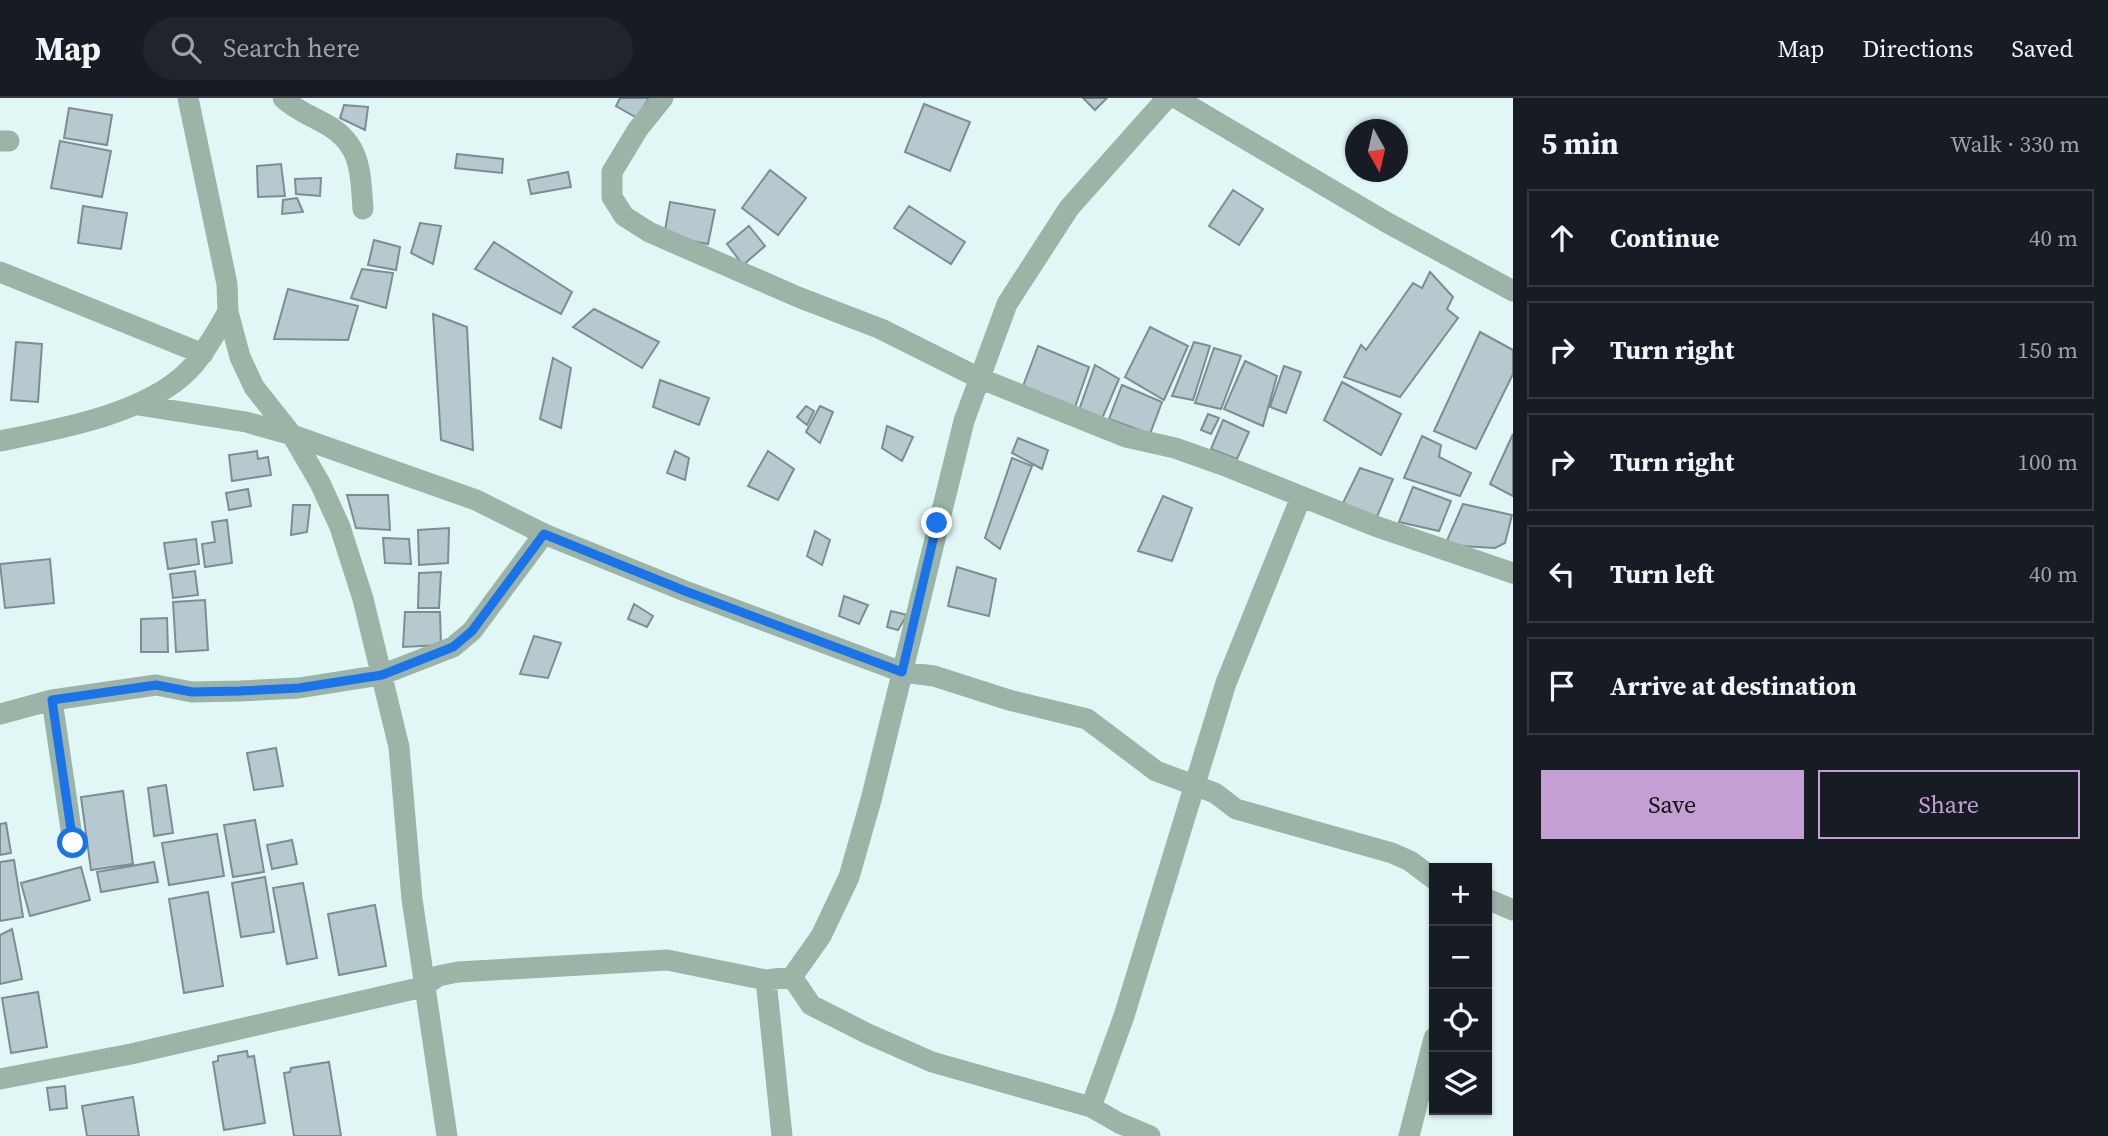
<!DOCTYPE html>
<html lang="en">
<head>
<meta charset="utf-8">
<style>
	body { margin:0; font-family:"Source Serif 4",serif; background:#20242c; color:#f1f3f6 }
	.controls { position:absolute; right:21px; bottom:21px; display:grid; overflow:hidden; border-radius:0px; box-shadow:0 2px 5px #0004 }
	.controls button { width:63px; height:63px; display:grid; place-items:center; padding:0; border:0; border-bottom:2px solid #363941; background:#171b24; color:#f1f3f6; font:35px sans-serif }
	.compass { position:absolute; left:1345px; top:21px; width:63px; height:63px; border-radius:50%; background:#171b24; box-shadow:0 2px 5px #0004; rotate:172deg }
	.stop { position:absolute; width:21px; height:21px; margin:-16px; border:5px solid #1a73e8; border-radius:50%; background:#fff }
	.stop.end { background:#1a73e8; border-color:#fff; box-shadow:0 2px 7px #0008 }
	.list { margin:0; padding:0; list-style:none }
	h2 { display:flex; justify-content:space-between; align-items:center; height:91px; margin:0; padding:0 28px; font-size:30px }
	h2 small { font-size:23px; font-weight:400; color:#9ea1a6 }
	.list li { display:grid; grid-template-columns:46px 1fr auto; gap:21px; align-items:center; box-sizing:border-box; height:98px; margin:0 14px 14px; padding:0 14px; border:2px solid #363941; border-radius:0px }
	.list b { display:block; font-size:26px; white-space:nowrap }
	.list em { font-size:23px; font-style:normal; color:#9ea1a6 }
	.actions { display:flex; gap:14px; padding:21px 28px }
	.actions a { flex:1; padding:16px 0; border:2px solid #c39fd3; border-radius:0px; text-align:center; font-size:24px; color:#c39fd3 }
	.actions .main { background:#c39fd3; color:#111 }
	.icon { flex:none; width:38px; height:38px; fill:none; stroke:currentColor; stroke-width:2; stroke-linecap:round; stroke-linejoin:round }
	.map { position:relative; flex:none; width:1513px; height:1038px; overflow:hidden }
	header { display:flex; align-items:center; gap:42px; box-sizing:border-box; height:98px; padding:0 35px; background:#171b24; border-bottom:2px solid #363941 }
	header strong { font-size:33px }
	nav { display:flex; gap:38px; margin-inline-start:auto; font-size:24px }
	.search { width:490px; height:63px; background:#20242c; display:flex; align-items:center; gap:18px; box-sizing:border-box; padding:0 24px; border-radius:38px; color:#9ea1a6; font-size:26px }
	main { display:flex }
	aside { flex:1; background:#171b24 }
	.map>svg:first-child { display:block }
	.building { fill:#b5c9ce; stroke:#7b8e93; stroke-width:2 }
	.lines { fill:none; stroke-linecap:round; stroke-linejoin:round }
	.minor { stroke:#9bb4a7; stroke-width:21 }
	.route { stroke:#1a73e8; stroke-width:9 }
</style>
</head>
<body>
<header>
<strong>Map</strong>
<div class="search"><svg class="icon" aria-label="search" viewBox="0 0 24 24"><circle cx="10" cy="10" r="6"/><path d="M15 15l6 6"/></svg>Search here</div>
<nav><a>Map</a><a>Directions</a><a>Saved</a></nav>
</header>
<main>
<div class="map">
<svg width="1513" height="1038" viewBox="0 0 1513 1038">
	<rect width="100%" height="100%" fill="#e1f7f5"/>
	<path class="building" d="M620,0H649L637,20L616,8Z
		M1083,0H1107L1095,12Z
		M924,6L970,24L950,73L905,54Z
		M344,7L368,9L365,32L340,20Z
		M69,10L112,17L107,47L64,40Z
		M60,43L111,53L102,99L51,90Z
		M457,56L503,61L502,75L455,70Z
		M281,66L285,98L258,99L257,68Z
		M770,72L806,100L778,137L742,110Z
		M568,74L571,89L531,96L528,82Z
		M321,80L320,98L296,96L295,81Z
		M1233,92L1263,111L1239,147L1209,128Z
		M297,100L303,114L282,116L283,102Z
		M670,104L715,112L708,146L664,138Z
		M83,108L127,115L121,151L78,145Z
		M909,108L965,144L951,166L894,130Z
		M420,125L441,128L433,166L411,155Z
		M749,128L765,148L743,167L727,146Z
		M374,142L400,149L396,172L368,167Z
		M494,144L572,194L561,216L475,171Z
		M362,171L393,175L386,210L351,200Z
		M1430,174L1453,199L1447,211L1458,220L1400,299L1344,279L1361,247L1366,252L1413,185L1422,190Z
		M288,191L358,208L348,242L274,241Z
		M594,211L659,244L642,270L573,229Z
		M433,216L467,229L473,352L441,342Z
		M1150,229L1188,248L1164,302L1125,279Z
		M1480,234L1513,252V276L1476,351L1434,333Z
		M16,244L42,246L38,304L11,302Z
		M1194,244L1210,248L1193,302L1172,298Z
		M1038,248L1089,269L1075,309L1022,291Z
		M1214,250L1241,258L1221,311L1195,305Z
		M553,260L571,270L561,330L540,321Z
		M1245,263L1277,278L1263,328L1224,311Z
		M1095,267L1119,281L1101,323L1078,315Z
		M1284,268L1301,274L1286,315L1270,309Z
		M660,282L709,300L699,327L653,309Z
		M1342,284L1401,316L1381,357L1324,322Z
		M1122,287L1162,304L1150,336L1109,321Z
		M806,308L814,313L807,327L797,319Z
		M820,308L833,314L820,345L806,334Z
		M1208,316L1219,320L1211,336L1201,332Z
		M1223,322L1249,334L1237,361L1211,351Z
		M887,328L913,339L902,363L882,350Z
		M1513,336V398L1490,386Z
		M1422,338L1441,347L1439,359L1471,375L1460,398L1404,380Z
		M1018,340L1048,352L1042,371L1012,355Z
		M257,353L258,361L268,359L271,377L232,383L229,357Z
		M675,353L689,360L685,382L667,375Z
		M768,353L794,371L778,402L748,388Z
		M1012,360L1032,368L1000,451L985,440Z
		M1360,370L1393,381L1376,421L1343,405Z
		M1413,389L1451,403L1439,433L1399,424Z
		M248,391L251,408L229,412L226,395Z
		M347,397H388L390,432L356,430Z
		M1163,398L1192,410L1172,463L1138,453Z
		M1463,406L1512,417L1505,445L1495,450L1445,447Z
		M293,407H310L307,434L291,437Z
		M227,422L232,465L205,469L202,446L215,444L212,424Z
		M449,430L448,465L419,467L418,432Z
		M815,433L830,442L822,467L807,458Z
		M383,440L409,441L411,466L385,465Z
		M196,441L199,466L168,471L164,445Z
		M50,461L54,505L5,510L0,466Z
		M957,469L996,481L989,518L948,508Z
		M195,473L198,497L173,500L170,476Z
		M441,474L439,510H418L419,475Z
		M844,498L868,507L859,526L839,518Z
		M205,502L208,552L176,554L173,504Z
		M634,506L653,518L647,529L628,521Z
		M891,513L907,517L898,532L887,529Z
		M405,514H440L441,547L403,549Z
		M167,520L168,554H141V521Z
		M534,538L561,545L548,580L520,576Z
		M276,650L283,688L254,692L247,655Z
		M166,687L173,735L154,738L148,690Z
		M123,693L133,766L91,772L81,699Z
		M255,722L264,774L233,779L224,727Z
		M6,725L11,755L0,757V726Z
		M217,736L224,778L169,787L162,745Z
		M292,742L297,766L272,771L267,747Z
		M14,762L23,819L0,823V764Z
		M154,764L158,784L101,794L97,774Z
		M81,769L90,802L30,818L21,785Z
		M265,779L274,834L241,839L232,785Z
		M303,785L317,860L287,866L273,790Z
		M208,794L223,888L184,895L169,801Z
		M375,807L386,868L339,877L328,816Z
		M12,831L22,881L0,886V837Z
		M38,894L47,949L11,955L2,900Z
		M247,953L248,959L254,958L265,1025L224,1032L213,964L218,963V958Z
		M329,964L341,1038H294L284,975L290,974L291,970Z
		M65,988L67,1010L50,1012L47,990Z
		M133,999L139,1038H87L82,1008Z"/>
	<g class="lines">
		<path class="minor" d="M188,0L227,186L228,214L240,259L254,289L292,337L320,385L340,429L363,501L399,649L412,801L447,1038
			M283,0C293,10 307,16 320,23C361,43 360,70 363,111
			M663,0L638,31L612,74V99L624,118L649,134L798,199L881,231L979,280L1126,339L1175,350L1223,367L1375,428L1513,475
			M1176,0L1386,124L1513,193
			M0,43H9
			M0,174L203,256
			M138,307L246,324L292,337L476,402L544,436L685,493L902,574L934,578L1009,602L1087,621L1156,673L1215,695L1236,711L1392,755L1410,763L1434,781
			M0,343C59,331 146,316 189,272C205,255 216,234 228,214
			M52,602L73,745
			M0,616L52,602L156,587L192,594L240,593L299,590L381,577L453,549L472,533L544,436
			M1487,801L1513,812
			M792,879L811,907L866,935L932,964L1091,1009L1119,1025L1150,1038
			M766,882L782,1038
			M0,981L131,956L423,889L438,878L458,874L667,862L766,882L792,879L821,838L849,779L871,702L964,323L1007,206L1069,110L1167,0
			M1091,1009L1124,918L1226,585L1301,399
			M1409,1038L1434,940"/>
	</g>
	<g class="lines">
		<path class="route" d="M73,745L52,602L156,587L192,594L240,593L299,590L382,577L453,549L472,533L544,436L685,493L902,574L937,425"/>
	</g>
</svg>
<div class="controls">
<button>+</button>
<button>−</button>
<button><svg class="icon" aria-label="locate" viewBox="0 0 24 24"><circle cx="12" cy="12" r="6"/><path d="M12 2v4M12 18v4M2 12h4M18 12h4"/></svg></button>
<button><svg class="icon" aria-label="layers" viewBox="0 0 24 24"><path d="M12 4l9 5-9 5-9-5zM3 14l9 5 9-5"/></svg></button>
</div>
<svg class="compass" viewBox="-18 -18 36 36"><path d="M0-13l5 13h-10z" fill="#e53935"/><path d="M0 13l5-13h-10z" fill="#9ea1a6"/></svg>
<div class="stop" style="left:73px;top:745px"></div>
<div class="stop end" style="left:937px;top:425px"></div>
</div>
<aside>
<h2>5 min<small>Walk · 330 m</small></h2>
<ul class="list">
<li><svg class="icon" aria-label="ahead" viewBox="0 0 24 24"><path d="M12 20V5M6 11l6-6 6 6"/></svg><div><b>Continue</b></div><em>40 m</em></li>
<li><svg class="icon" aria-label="right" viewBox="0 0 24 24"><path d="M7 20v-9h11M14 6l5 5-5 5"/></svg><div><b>Turn right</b></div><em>150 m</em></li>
<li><svg class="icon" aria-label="right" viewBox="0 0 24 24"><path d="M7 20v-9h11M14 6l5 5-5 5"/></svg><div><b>Turn right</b></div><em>100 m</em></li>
<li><svg class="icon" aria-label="left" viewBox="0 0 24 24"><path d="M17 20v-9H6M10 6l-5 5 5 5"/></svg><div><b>Turn left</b></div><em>40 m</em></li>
<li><svg class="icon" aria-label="arrive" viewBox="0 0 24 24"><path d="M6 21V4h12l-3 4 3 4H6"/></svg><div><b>Arrive at destination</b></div></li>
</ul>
<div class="actions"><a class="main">Save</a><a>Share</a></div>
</aside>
</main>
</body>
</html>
